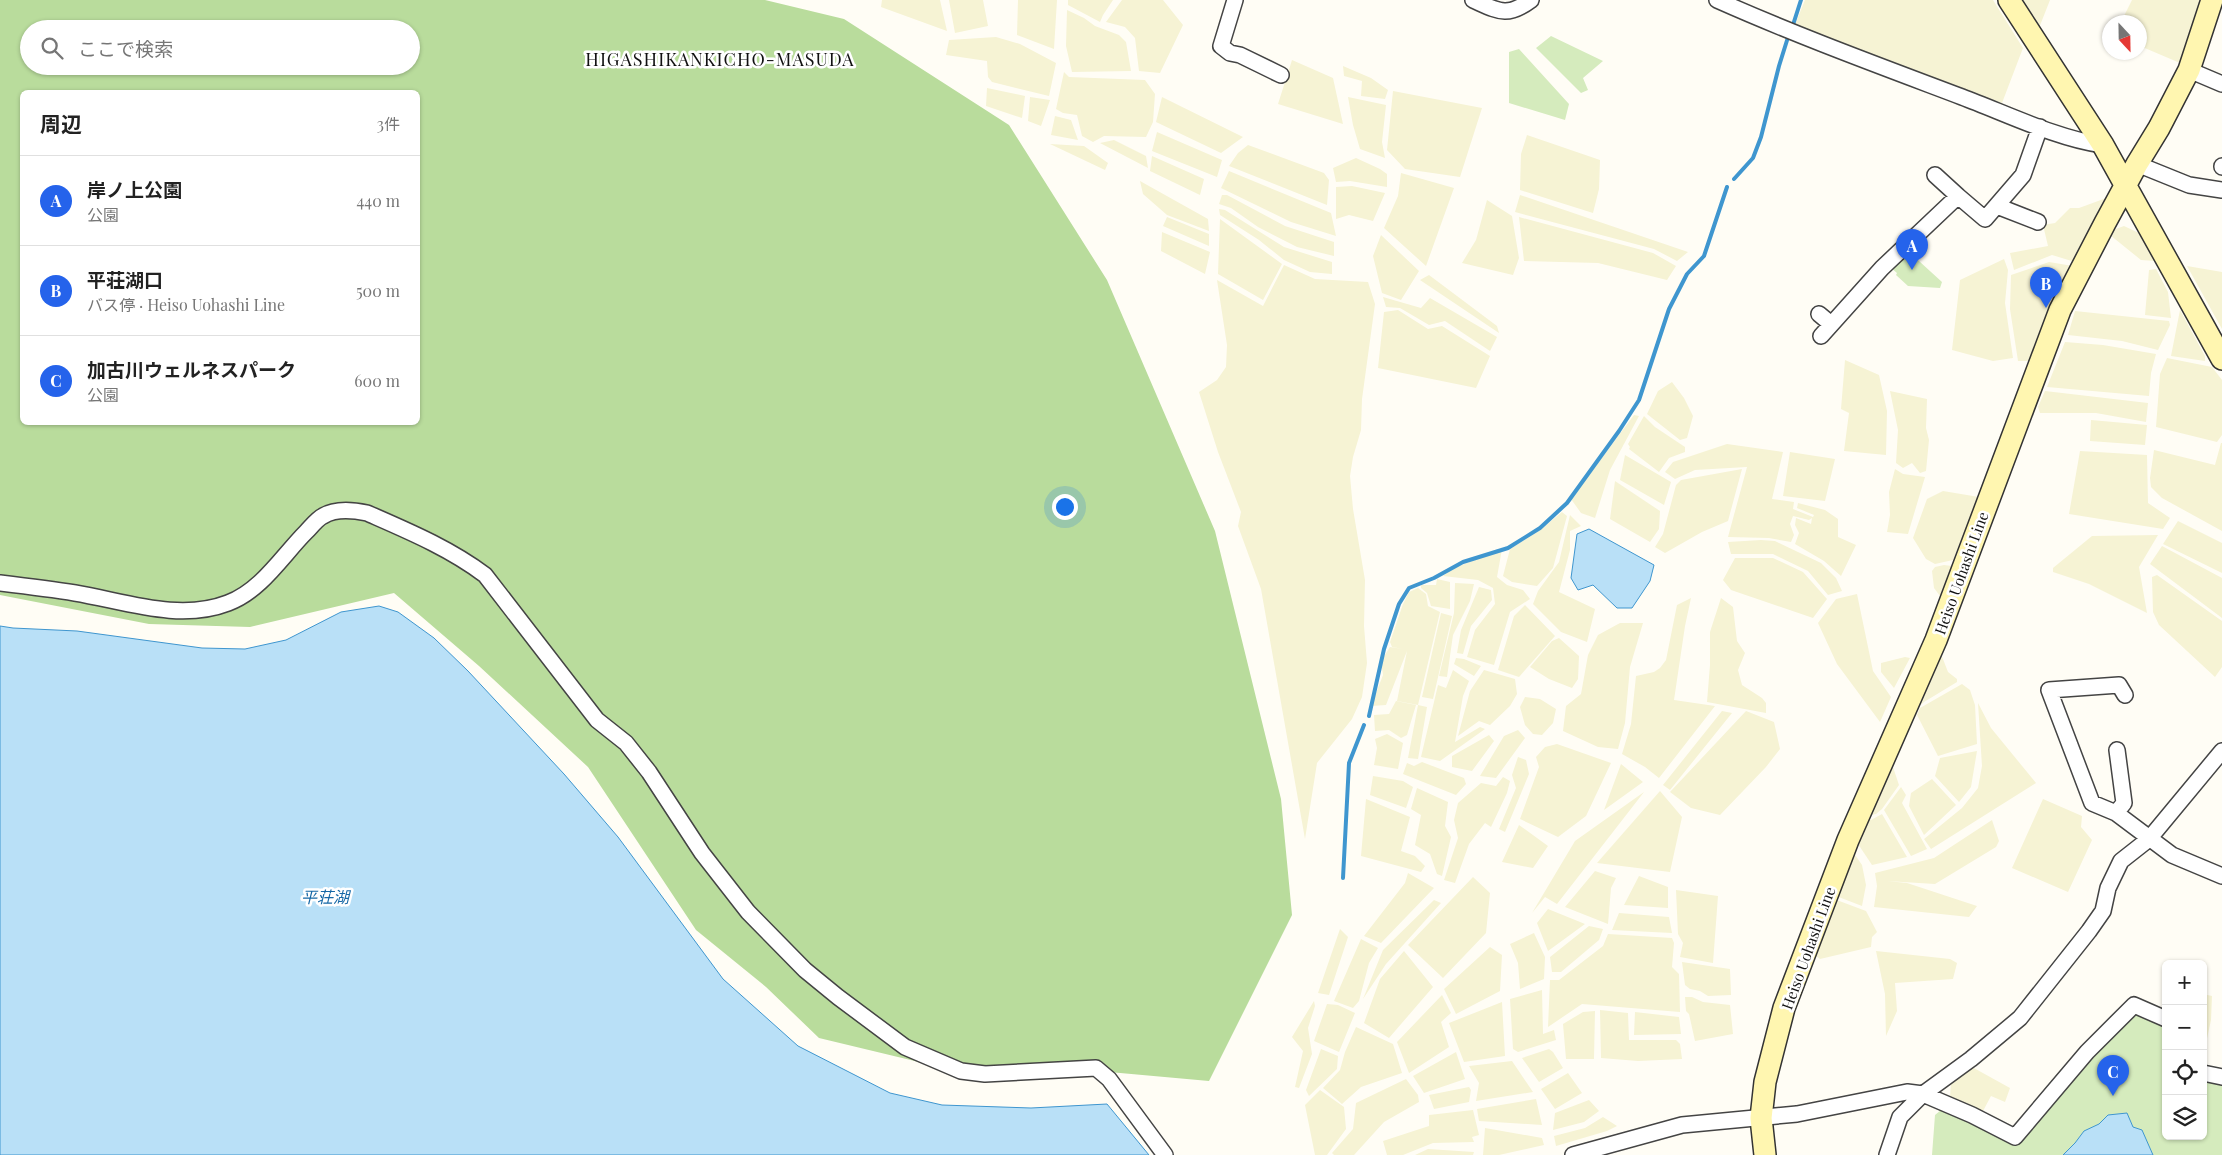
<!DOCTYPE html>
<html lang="ja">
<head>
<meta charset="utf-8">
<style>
	body { margin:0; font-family:"Playfair Display","Noto Sans JP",serif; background:#f2f2f2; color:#222 }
	.controls { position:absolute; right:15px; bottom:15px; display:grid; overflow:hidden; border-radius:8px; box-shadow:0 1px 4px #0004 }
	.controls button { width:45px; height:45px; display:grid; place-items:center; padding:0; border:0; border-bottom:1px solid #e0e0e0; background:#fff; color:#222; font:25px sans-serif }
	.compass { position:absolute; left:2102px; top:15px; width:45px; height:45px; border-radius:50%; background:#fff; box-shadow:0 1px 4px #0004; rotate:158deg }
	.you { position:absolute; left:1064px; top:506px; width:18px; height:18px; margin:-12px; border:4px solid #fff; border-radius:50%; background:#1a73e8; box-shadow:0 0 0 8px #1a73e833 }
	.badge { display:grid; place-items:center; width:32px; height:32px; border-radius:50%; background:#2563eb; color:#fff; font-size:16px; font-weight:700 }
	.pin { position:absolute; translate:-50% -41px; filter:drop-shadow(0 1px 2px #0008) }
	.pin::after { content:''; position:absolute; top:26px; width:18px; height:15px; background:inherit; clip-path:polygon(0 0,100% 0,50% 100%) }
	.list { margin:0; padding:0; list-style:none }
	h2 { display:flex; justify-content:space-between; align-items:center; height:65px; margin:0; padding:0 20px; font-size:21px }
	h2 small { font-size:16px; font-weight:400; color:#767676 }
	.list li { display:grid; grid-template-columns:32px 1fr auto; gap:15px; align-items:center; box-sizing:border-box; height:90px; padding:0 20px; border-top:1px solid #e0e0e0 }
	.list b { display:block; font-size:19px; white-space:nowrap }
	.list p { margin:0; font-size:16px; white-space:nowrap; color:#767676 }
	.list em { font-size:16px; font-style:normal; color:#767676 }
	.icon { flex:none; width:28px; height:28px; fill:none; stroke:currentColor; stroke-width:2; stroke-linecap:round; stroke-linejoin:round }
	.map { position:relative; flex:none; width:2222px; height:1155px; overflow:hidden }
	.search { position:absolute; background:#fff; box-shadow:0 1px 4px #0004; left:20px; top:20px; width:400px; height:55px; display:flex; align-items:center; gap:12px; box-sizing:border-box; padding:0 18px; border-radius:28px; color:#767676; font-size:19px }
	.panel { position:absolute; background:#fff; box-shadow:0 1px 4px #0004; left:20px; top:90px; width:400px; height:335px; border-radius:8px }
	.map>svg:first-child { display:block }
	.farmland { fill:#f6f3d4 }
	.green { fill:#d5ebbd }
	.forest { fill:#b9dc9c; fill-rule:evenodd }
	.water { fill:#b9e0f7; stroke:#3f96cf }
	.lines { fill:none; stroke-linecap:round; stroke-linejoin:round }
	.stream { stroke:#3f96cf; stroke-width:4 }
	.street-casing { stroke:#444; stroke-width:18 }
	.secondary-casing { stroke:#333; stroke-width:24 }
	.street { stroke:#fff; stroke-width:15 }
	.secondary { stroke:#fff6b0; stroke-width:21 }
	.labels { text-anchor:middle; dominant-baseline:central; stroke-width:5; stroke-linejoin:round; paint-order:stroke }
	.street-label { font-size:15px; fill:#111; stroke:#fff }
	.water-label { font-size:16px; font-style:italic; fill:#1768a6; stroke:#fff }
	.quarter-label { font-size:18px; letter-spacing:1px; fill:#111; stroke:#fff }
</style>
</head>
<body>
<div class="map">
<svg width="2222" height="1155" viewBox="0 0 2222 1155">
	<rect width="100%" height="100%" fill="#fffdf5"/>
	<path class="farmland" d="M882,0H940L947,31L881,7Z
		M949,0H983L988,26L955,33Z
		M1018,0H1057L1054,49L1017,35Z
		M1068,0H1113L1103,15L1100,22L1068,5Z
		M1122,0H1163L1183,25L1160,73L1139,71L1135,38L1125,27L1106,22Z
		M1805,0H1993L2023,48L2002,103L1794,27Z
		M2021,0H2050L2039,28Z
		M2132,0H2201L2180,63L2140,46V22H2121Z
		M1067,10L1084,18L1095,26L1119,35L1126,42L1131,71L1072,72L1066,46Z
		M996,37L1020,44L1056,63L1049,96L992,82L988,77L987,61L946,55L949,40Z
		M1292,60L1333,78L1343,124L1278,104Z
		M1343,66L1371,78L1388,90L1385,99L1361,96L1362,81L1344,76Z
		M1064,72L1069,77L1145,80L1155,94L1153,122L1146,137L1104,136L1093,142L1082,136L1077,115L1063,113L1056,109Z
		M987,88L1025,96L1022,118L986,106Z
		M1393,91L1482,108L1460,177L1405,169L1387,150Z
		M1030,97L1050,100L1041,126L1028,121Z
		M1162,97L1243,137L1221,153L1156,122Z
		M1348,97L1386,105L1382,142L1385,158L1360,149L1353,125Z
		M1055,116L1071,120L1078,140L1051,135Z
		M1157,132L1222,160L1217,177L1152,151Z
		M1527,135L1600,160L1599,189L1593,213L1520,190L1521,154Z
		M1114,140L1146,156L1148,168L1100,143Z
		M1050,144L1084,146L1108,163L1105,170Z
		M1248,145L1324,173L1329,180L1327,205L1229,166L1238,153Z
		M1152,156L1204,179L1200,195L1150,171Z
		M1356,158L1380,169L1387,174V187L1350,181L1336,182L1333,168Z
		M1229,171L1331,213L1336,236L1291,222L1221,188Z
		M1401,173L1454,188L1426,266L1384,228L1398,196Z
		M1140,181L1208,219L1209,231L1167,215L1143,194Z
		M1352,186L1385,193L1373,221L1349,215L1336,219V187Z
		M1222,195H1227L1285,226L1334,242V256L1297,247L1258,227L1231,208L1219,204Z
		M1520,195L1688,252L1677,261L1654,249L1515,212Z
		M2109,197L2075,262L2052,255L2014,270L2010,253L2048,246L2043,225L2055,223L2070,208H2079Z
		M1487,200L1512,216L1519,258L1513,275L1462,263L1476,240Z
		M1219,209L1225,210L1284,247L1332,262V274L1310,272L1284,260L1259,240L1220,215Z
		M1167,217L1209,234V246L1163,226Z
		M1519,217L1653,253L1676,266L1667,280L1598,263L1524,261Z
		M1220,219L1282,264L1263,300L1218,274Z
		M2124,226L2141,234L2155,261L2141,260L2110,235L2113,230Z
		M1162,232L1210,252L1205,274L1161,251Z
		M1381,235L1419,271L1401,300L1382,293L1373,256Z
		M2004,259L2008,270L2005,303L2013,358L1993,361L1952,350L1960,280Z
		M2049,262L2073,266L2033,361H2018L2010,309L2011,275Z
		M1284,265L1315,279L1368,282L1375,304L1362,399L1361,430L1353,457L1350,476L1353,509L1365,580L1364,626L1367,663L1362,697L1352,719L1317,763L1305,839L1261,589L1238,526L1241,512L1218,452L1199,392L1217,380L1226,367L1227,345L1217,280L1263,306Z
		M2187,266L2222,272V329Z
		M2156,269L2168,292L2171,318L2145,315L2149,270Z
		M1429,275L1497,326L1499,333L1420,280Z
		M1383,297L1421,308L1430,298L1497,337L1490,351L1445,321L1429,325L1400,308L1386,307Z
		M1398,310L1428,329L1442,326L1490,356L1476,388L1378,368L1384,312Z
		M2180,310L2205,356V361L2171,356Z
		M2075,311L2169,321L2170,325L2158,350L2122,341L2068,335Z
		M2065,342L2103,345L2156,354L2151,373L2149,396L2047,387Z
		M2167,358L2212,367L2222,380V435L2217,442L2156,427L2160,374Z
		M1845,360L1879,375L1887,411L1886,455L1844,451L1849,413L1841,409Z
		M1672,382L1684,398L1693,416L1687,438L1680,440L1647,414L1658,391Z
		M1890,391L1927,399L1926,428L1929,440L1926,471L1920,473L1912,463L1903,468L1896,463L1898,430Z
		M2045,391L2148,403L2146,422L2096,413H2040L2038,407Z
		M1634,415L1639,416L1610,470L1595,518L1581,513L1571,499Z
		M1644,416L1655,427L1685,447V452L1669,458L1659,472L1629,449L1630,447L1628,444Z
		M2091,420L2147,425L2145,445L2090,441Z
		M2221,443H2222V531L2162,498L2151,487L2150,478L2154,450L2215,465Z
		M1727,444L1783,452L1772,499L1794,502L1793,509L1813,517L1814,515L1797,508L1798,503L1825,510L1838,519V537L1856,545L1841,576L1824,561L1795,544L1799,533L1795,525L1796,518L1811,524L1812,518L1809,520L1793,516L1790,524L1794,535L1791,542L1769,538L1728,537L1747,467L1695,470L1675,479L1665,472L1673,462Z
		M2080,451L2147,455L2148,503L2170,518L2163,529L2069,514Z
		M1790,452L1835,459L1825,501L1783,496Z
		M1625,455L1671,482L1664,505L1620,480Z
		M1742,469L1728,521L1702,532L1665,553L1655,547L1663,534L1676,485L1681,480Z
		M1895,469L1903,474L1925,477L1908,534L1887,532L1890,515L1889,492Z
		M1615,481L1660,511L1659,529L1650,542L1610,519Z
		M1943,491L1979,497L1953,560L1935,564L1926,559L1913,538L1927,499Z
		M1562,512L1567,516L1553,568L1537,586L1512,582L1503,576L1510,549L1539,531Z
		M1570,515L1581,526L1570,531V550L1559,592L1595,609L1587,642L1561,632L1533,604L1538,591L1559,562Z
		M2178,521L2222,543V573L2163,544Z
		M2158,535L2139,567L2147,613L2089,584L2053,572V568L2092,536Z
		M1761,540L1775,541L1821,563L1836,578L1842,591L1828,595L1808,571L1773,554H1731L1728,542Z
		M2162,546L2222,578V618L2150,564Z
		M1502,549L1497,577L1507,585L1523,590L1530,599L1510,612L1494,665L1467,657L1475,630L1495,604L1493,588L1478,580L1443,576L1452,569Z
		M1735,558H1773L1803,572L1827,599L1813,618L1731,590L1723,580Z
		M1944,565L1952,566L1940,596L1934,588L1932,571L1935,567Z
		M2157,575L2222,621V667L2215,677L2159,625L2153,612L2152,577Z
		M1437,579L1450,582V609L1431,606L1427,593L1421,588V585H1436Z
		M1455,583L1474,584L1470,601L1453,635L1447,677L1439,676L1454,613Z
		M1479,587L1491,590L1492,600L1471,626L1463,654L1457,653L1461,630Z
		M1418,588L1426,594L1428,606L1440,612L1418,705L1427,707L1418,759L1408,758L1418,705L1397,701L1407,651L1386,705L1371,706L1383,675L1381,661L1390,647L1403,649L1392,647L1390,642L1403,604L1409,592Z
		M1857,594L1873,671L1891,697L1880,722L1837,664L1818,623L1836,599Z
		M1691,598L1685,626L1674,700L1715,706L1659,778L1645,767L1622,754L1631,724L1636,676L1654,672L1660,668L1666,660L1677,605Z
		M1721,598L1733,607L1737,641L1745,653L1738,670L1742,685L1762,698L1766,703V713L1707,702L1710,665V632Z
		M1525,605L1555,636L1519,677L1498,670L1514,616Z
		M1441,613L1452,616L1433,699L1422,697Z
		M1620,623H1643L1630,667L1625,723L1618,749L1598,747L1563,731L1566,706L1581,694L1588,655L1598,635Z
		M1559,638L1579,656L1578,679L1572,688L1549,679L1530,667L1552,641Z
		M1941,654L1948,672L1957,679V682L1924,702L1914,711Z
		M1905,657L1910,658L1894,688L1881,672V663Z
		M1456,658L1464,659L1481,666L1474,676L1454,664Z
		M1453,670L1469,681L1463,696L1455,742L1480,727L1485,729L1440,761L1421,757L1438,685L1446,688Z
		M1484,670L1515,679L1517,694L1510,706L1490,725L1479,721L1458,736L1470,691Z
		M1962,684L1970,690L1975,705L1977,744L1938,756L1917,715L1920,708Z
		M1525,697L1540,699L1556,709L1553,723L1542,735L1533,734L1525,725L1520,707Z
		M1396,701L1416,705L1407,735L1401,738L1389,730L1375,731L1374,715L1389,714Z
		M1978,703L1991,728L2036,783L1931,849L1924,839L1962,808L1978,788L1982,766Z
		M1722,711L1732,713L1670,790L1663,785Z
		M1746,711L1774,722L1780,749L1766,767L1720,815L1691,808L1670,792Z
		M1518,730L1525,738L1496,778L1480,776L1504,736Z
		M1387,734L1403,743L1398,769L1374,765L1377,748L1375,739Z
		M1489,735L1494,741L1472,771L1452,767V756Z
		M1557,744L1611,763L1586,816L1558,837L1520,819L1539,767L1536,757L1545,747Z
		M1977,751L1971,787L1959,802L1935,776L1940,758Z
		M1518,757L1526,760L1529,774L1505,832L1499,829L1516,788L1512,775Z
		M1422,762L1464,778L1466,784L1456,795L1403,774L1407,763L1414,766Z
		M1621,764L1643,782L1604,810Z
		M1892,764L1899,785L1882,809L1876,814L1865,816Z
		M1373,776L1403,781L1413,787L1406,808L1370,795Z
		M1503,777L1510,781L1507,793L1491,827L1485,823L1469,844L1455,883L1444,880L1458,838L1454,820L1458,803L1481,783L1496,786Z
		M1932,779L1956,805L1924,835L1909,806L1911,793Z
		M1901,787L1906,795L1902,803L1927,849L1911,856L1884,810Z
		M1417,788L1448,802L1445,826L1451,837L1442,876L1437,874L1430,854L1415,845L1421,815L1411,809Z
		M1660,791L1682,817L1670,872L1597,863Z
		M1644,792L1557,904L1545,897L1532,913L1575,841Z
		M1366,799L1410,817L1401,851L1415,856L1425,866L1421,872L1361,856Z
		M2043,799L2082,816L2081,827L2092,840L2068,892L2012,868Z
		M1882,814L1907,857L1872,865L1854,838L1862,819L1871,820Z
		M1992,820L1999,841L1996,847L1935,884L1887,881L1907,883L1977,906L1969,917L1874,907L1877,886L1875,873L1934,858Z
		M1519,825L1548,846L1533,868L1502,862Z
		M1851,849L1862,865L1866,885L1862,906L1836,896Z
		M1595,871L1616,878L1611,888L1608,924L1565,907Z
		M1408,873L1434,888L1381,943L1364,936L1405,883Z
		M1639,876L1668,887V908L1624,905Z
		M1473,877L1490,893L1486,933L1443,978L1408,945Z
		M1676,890L1718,896L1713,963L1680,957L1683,943L1678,934Z
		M1834,899L1866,911L1877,932L1872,937L1871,947L1820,959L1812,953Z
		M1434,900L1441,903L1386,964L1363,999L1383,950Z
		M1548,909L1585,924L1548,951L1537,923Z
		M1619,913L1669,917L1672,933L1612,930Z
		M1589,926L1603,929L1599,940L1561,972H1552L1550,957Z
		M1340,929L1348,937L1329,995L1318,993Z
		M1534,933L1545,957L1544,979L1520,989L1518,963L1510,944Z
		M1608,934L1672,938L1674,943L1672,967L1679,974L1680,1012L1582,1004L1548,1027L1550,980H1559L1603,946Z
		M1361,939L1378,948L1369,963L1359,1001L1353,1008L1334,1001Z
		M1490,947L1502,955L1500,991L1456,1014L1444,989Z
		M1404,951L1433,987L1389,1038L1364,1023L1380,979Z
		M1876,951L1950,959L1957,963L1953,979L1895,983L1897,1011L1886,1036L1885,994Z
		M1682,962L1730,969L1731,995L1708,996L1700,991L1690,989L1685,985Z
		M1542,990L1543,1034L1554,1030L1556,1040L1518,1052L1513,1049L1510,999Z
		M2203,994L2212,996L2211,1020L2203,1057Z
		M1442,995L1451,1013L1441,1022L1449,1047L1409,1073L1397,1042Z
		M1685,997H1692L1703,1002L1730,1005L1733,1034L1695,1041L1689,1014L1686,1011Z
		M1314,1001L1315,1006L1308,1028L1312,1054L1299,1088L1295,1087L1303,1051L1292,1037Z
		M1502,1002L1505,1056L1464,1062L1449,1023Z
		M1327,1004L1338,1005L1355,1013L1339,1052L1314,1041Z
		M1600,1010L1628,1013L1629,1040H1676L1680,1044L1682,1059L1638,1061L1601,1058Z
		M1595,1011L1594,1059H1566L1563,1024L1583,1012Z
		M1635,1012L1679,1017L1681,1034L1634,1035Z
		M1356,1027L1393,1044L1402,1073L1361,1087L1342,1104L1323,1088L1340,1070L1345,1052Z
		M1321,1049L1338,1056L1337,1069L1309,1096L1306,1090Z
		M1549,1049L1553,1052L1563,1068L1539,1082L1522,1058Z
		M1456,1052L1465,1079L1424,1093L1413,1076Z
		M1512,1061L1533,1092L1476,1101L1479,1083L1469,1066Z
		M1972,1067L2010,1088L2005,1102L1991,1096L1983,1111L1950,1097L1951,1083Z
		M1568,1073L1582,1093L1555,1109L1541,1089Z
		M1406,1079L1418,1095L1419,1102L1384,1122L1354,1155H1334L1332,1153L1353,1129L1356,1103Z
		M1469,1087L1471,1090L1469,1102L1434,1109L1429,1095Z
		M1320,1090L1344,1107L1346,1129L1327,1155H1315L1305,1105Z
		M1536,1099L1542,1125L1479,1121L1477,1109Z
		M1589,1100L1599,1111L1584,1122L1553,1130L1555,1113Z
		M1473,1110L1479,1135L1472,1137L1474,1142L1433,1143L1403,1155H1387L1383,1141L1429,1126V1115Z
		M1603,1117L1617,1126L1607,1131L1556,1146L1554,1136L1585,1128Z
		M1485,1128L1542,1138L1544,1145L1499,1155H1483Z
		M1428,1149L1474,1152L1473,1155H1415Z"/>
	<path class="green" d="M1551,36L1603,61L1583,78L1588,90L1581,93L1536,48Z
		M1519,49L1569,104L1565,120L1509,103V52Z
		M1908,251L1942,282L1940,288L1908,286L1896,275L1897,273L1891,268Z
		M2138,1013L2166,1026V1136H2203V1079L2222,1083V1155H1932L1935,1115L1941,1110L2018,1145L2129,1017Z"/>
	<path class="forest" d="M0,0H765L844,19L1009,125L1107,280L1215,531L1281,799L1292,915L1209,1081L1098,1071L977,1076L819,1038L766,987L696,930L588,767L479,666L394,593L250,627L149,624L0,595ZM29,29H411V66H29ZM22,92H418V422H22Z"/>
	<path class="water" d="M1589,529L1654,565L1650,581L1632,608H1617L1593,585L1578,590L1571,578L1577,534Z
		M379,606L398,612L434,638L468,671L564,774L618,837L723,979L798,1046L890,1093L942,1105L1031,1108L1107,1104L1149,1155H0V626L13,628L77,631L202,648L245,649L286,640L341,612Z
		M2127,1113L2133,1127L2142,1130L2153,1155H2063L2075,1143L2084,1131L2099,1124L2108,1115Z"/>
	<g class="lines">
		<path class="stream" d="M1792,28L1801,0
			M1734,179L1753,158L1761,137L1779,66L1789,34
			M1369,716L1384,649L1399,604L1409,588L1434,578L1463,562L1508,548L1540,528L1567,503L1619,431L1639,400L1669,309L1687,274L1704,256L1727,187
			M1343,878L1349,763L1364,725"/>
		<g class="street-casing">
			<path id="street" d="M1235,0L1221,46L1230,53L1240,55L1281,75
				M1473,0C1498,11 1507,18 1531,0
				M1717,0C1798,36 1880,66 1962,97C2005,113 2058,139 2103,145
				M2189,70L2222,84
				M2137,164L2189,185L2222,190
				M2222,166V167
				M1935,175L1958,196
				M1997,206L2038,222
				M1819,314L1831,324
				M1821,336L1882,268L1958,196L1985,219L2023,175L2040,127
				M0,583C25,586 50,589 75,593C124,601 179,622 228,603C261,591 283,555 306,532C311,527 317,519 323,516C336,508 353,510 367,513C408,531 449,548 485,575L597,720L626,743L649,772L702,853L748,912L805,970L838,997L905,1047L961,1071L985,1074L1096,1068L1109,1079L1165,1155
				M2125,695L2119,685L2049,690L2092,803L2116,813L2172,855L2222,876
				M2116,813L2124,803L2117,750
				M2203,1073L2222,1077
				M1573,1155L1682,1125L1797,1114L1907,1092L1923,1094L1972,1115L2015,1137L2087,1052L2134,1005L2166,1019
				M1887,1155L1900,1117L1923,1094L1971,1059L2020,1018L2089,931L2103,911L2108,888L2121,861L2149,839L2222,751"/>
		</g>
		<g class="secondary-casing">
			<path id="secondary" d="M2009,0L2103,145L2222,359
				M1765,1155L1761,1118L1765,1082L1784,1008L1848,840L1936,640L2060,310L2105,223L2137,164L2159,128L2189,70L2212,0"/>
		</g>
		<use href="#street" class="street"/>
		<use href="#secondary" class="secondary"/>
	</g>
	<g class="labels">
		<g class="street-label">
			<text transform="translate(1961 573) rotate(-70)">Heiso Uohashi Line</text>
			<text transform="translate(1808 948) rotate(-70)">Heiso Uohashi Line</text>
		</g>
		<g class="water-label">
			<text x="325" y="896">平荘湖</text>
		</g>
		<g class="quarter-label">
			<text x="720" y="59">HIGASHIKANKICHO-MASUDA</text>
		</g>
	</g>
</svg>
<div class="controls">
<button>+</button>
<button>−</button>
<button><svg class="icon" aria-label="locate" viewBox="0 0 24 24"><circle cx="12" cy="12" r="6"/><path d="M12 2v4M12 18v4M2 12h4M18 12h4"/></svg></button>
<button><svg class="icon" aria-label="layers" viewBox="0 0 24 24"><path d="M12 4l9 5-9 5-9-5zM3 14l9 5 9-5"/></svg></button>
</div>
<svg class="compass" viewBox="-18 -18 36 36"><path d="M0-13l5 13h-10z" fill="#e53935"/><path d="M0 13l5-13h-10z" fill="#767676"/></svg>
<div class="you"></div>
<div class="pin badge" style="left:1912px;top:270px">A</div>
<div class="pin badge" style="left:2046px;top:308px">B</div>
<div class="pin badge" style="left:2113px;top:1096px">C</div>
<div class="search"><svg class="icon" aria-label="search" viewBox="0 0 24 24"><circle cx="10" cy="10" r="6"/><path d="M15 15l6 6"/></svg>ここで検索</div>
<section class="panel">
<h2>周辺<small>3件</small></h2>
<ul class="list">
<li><span class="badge">A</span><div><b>岸ノ上公園</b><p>公園</p></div><em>440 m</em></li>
<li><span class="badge">B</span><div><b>平荘湖口</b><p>バス停 · Heiso Uohashi Line</p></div><em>500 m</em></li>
<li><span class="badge">C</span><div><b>加古川ウェルネスパーク</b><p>公園</p></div><em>600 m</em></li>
</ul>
</section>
</div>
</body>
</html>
